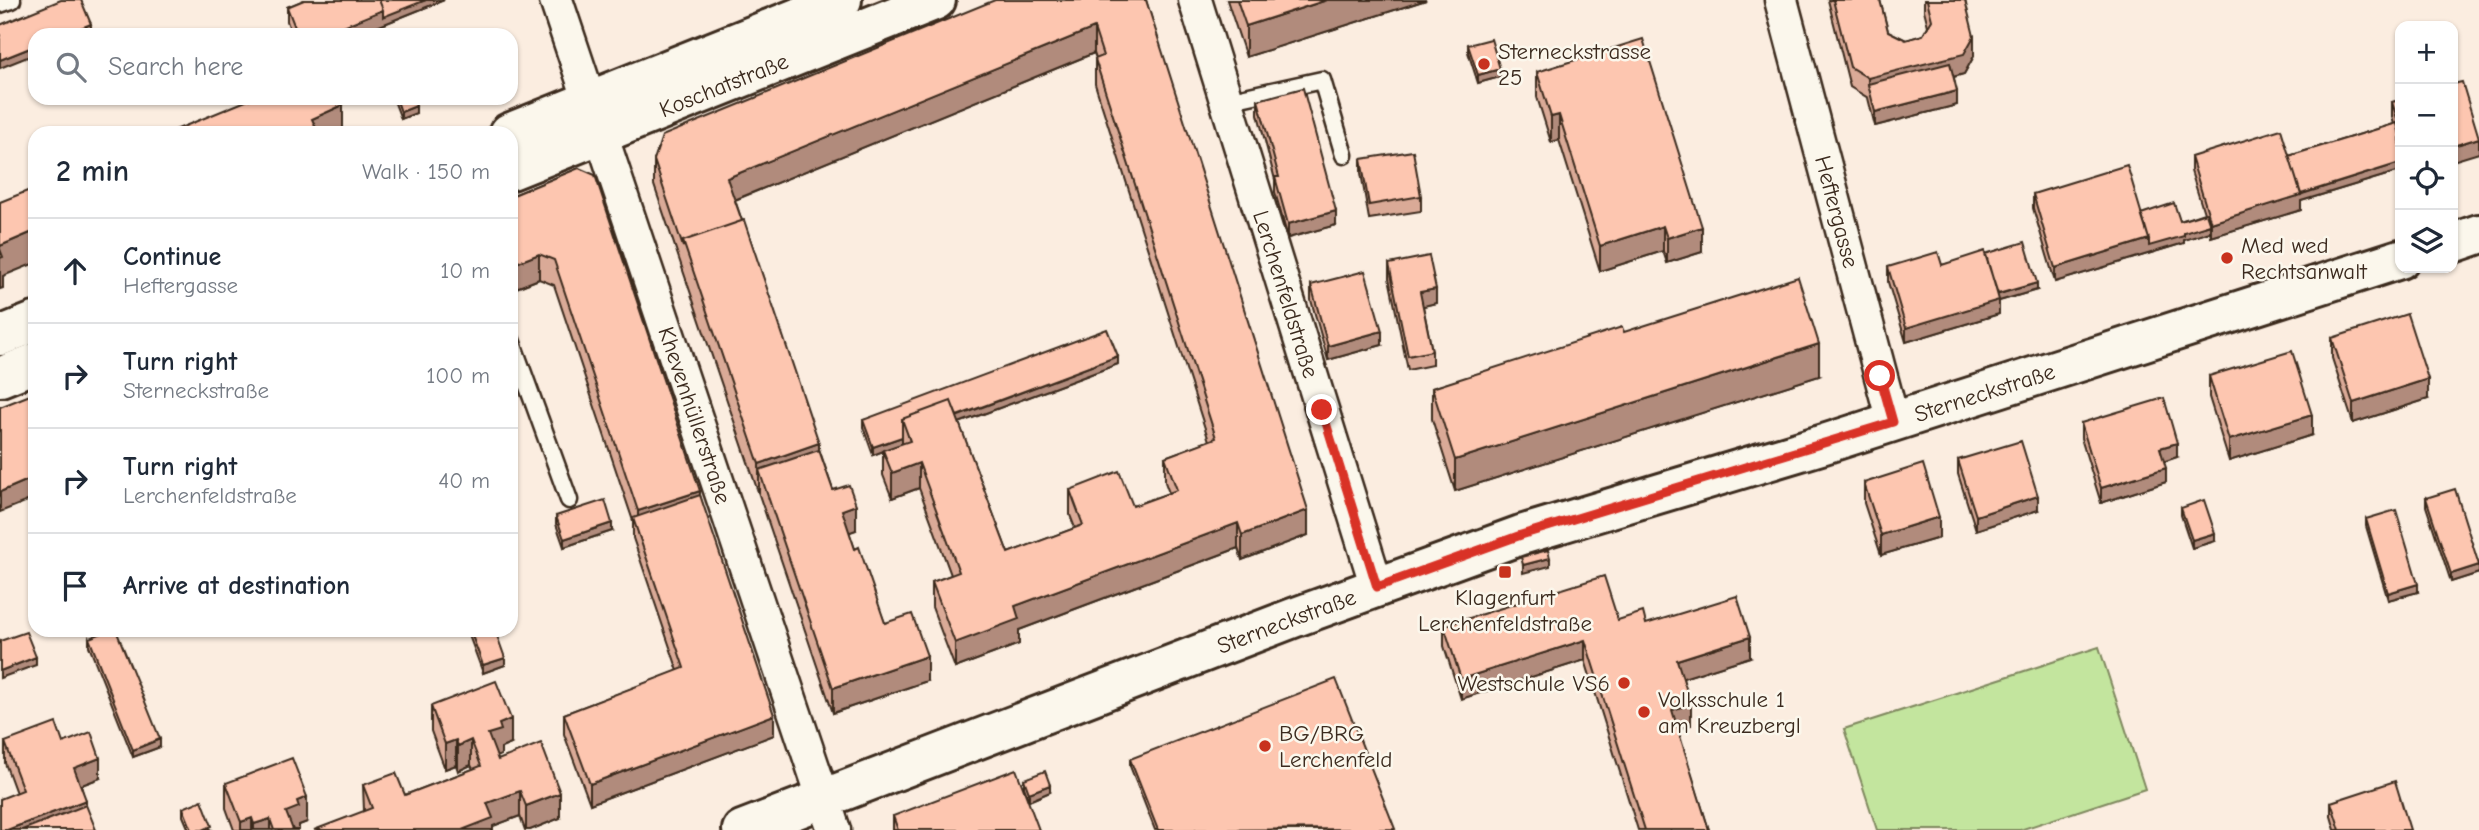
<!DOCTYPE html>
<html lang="en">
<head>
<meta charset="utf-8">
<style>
	body { margin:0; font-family:"Comic Neue",sans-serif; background:#f6f6f7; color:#1f2937 }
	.controls { position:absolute; right:21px; top:21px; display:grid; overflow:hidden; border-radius:14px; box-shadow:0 2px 5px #0004 }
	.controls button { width:63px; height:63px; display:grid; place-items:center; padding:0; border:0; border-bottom:2px solid #e0e1e3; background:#fff; color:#1f2937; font:35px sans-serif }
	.stop { position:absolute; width:21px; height:21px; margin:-16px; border:5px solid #d93025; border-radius:50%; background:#fff }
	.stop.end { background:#d93025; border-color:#fff; box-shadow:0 2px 7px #0008 }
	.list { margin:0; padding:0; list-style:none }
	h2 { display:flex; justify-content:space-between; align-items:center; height:91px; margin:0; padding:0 28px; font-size:30px }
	h2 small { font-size:23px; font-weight:400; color:#747a83 }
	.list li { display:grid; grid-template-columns:46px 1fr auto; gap:21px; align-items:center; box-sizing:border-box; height:105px; padding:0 28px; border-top:2px solid #e0e1e3 }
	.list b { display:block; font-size:26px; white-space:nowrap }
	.list p { margin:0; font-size:23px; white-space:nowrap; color:#747a83 }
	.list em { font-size:23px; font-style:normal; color:#747a83 }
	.icon { flex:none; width:38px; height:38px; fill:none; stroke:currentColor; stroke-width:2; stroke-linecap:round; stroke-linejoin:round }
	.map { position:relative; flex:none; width:2479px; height:830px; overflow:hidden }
	.search { position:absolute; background:#fff; box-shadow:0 2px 5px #0004; left:28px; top:28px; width:490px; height:77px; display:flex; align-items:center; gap:18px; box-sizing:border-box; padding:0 24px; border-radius:21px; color:#747a83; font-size:26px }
	.panel { position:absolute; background:#fff; box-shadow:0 2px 5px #0004; left:28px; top:126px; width:490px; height:511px; border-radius:21px }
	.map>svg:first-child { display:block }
	.green { fill:#c3e59e; stroke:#7f885e; stroke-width:2 }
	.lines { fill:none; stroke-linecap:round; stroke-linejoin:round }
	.lane-casing { stroke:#3b2a1e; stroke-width:21 }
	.street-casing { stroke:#3b2a1e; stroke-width:37 }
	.secondary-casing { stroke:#3b2a1e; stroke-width:44 }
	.lane { stroke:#fbf7ec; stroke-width:16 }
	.street { stroke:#fbf7ec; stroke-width:32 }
	.secondary { stroke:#fbf7ec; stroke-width:38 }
	.wall { fill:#daaa97; stroke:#3b2a1e; stroke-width:2 }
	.shaded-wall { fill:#b18b7b; stroke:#3b2a1e; stroke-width:2 }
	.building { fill:#fdc6b0; stroke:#3b2a1e; stroke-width:2 }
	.route { stroke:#d93025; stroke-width:9 }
	.poi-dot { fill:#c8321e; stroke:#fbf7ec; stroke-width:2.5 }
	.labels { text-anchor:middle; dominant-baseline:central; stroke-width:5; stroke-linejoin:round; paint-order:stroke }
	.poi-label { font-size:23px; fill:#3b2a1e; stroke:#fbf7ec; text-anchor:start }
	.street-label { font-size:23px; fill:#3b2a1e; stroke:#fbf7ec }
</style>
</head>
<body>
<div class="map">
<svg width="2479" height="830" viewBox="0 0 2479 830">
	<rect width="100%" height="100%" fill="#fbede0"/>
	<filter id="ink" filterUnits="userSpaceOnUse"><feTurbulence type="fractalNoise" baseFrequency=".0143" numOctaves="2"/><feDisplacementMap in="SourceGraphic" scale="14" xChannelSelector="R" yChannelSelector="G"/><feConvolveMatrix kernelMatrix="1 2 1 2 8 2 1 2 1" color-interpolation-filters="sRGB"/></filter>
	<g filter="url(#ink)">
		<path class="green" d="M2099,647L2145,789L2020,830H1877L1844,729Z"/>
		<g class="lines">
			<g class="lane-casing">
				<path id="lane" d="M0,4L12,0
					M1227,101L1322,80L1344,155
					M511,340L569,500"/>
			</g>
			<g class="street-casing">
				<g id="street">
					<path id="s1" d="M556,0L834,830"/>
					<path id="s2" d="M1195,0L1377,587"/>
					<path id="s3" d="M1781,0L1893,422"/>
				</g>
			</g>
			<g class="secondary-casing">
				<g id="secondary">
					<path d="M509,133L842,0"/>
					<path id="s4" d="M511,170L936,0"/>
					<path d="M2453,243L2479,234"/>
					<path d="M0,336L35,322"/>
					<path d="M0,377L35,363"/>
					<path id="s5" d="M742,830L1293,618L1521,535L1824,444L2400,259"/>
				</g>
			</g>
			<use href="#lane" class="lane"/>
			<use href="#street" class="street"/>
			<use href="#secondary" class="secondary"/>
		</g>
		<path class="wall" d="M304,0H444L357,35H292L287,21V7Z
			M1146,0L1308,535L1242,560L1238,548L1019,630V644L955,668L932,607V582L951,575L919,488L892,498L883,475V451L873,455L863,427V420L1118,364L959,423L1008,553L1075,528L1070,515V490L1133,506L1169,493L1165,482V457L1209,441L1095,84V59H1096L1094,53L735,200L833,490L856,530L849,532L855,549L885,623L927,681L833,713L654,185V160Z
			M1227,0H1426L1246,57Z
			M1828,0H1880L1888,31L1906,40L1923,35L1928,26L1924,10V0H1965L1974,56L1964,74L1954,77L1957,105L1875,126L1868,98L1850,87Z
			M1468,45L1500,77L1478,83L1468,52Z
			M1537,72L1702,252L1667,263L1663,251L1600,271L1559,140L1551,142L1537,97Z
			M393,98H413L416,113L401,119Z
			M1258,100L1336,225L1288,238L1275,192V180L1258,114Z
			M2400,100V171L2301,201V210L2211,237L2210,232L2184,240V243L2055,282L2033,208V194L2180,221L2204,213L2191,171V157L2289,156L2394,124L2392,117V102Z
			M1361,159L1421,196V211L1369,219L1361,173Z
			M579,168L700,495L774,735L590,804L564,734V714L678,671L633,538V521L554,285L539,279L511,290V196Z
			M1985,254L2037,290L1999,301V314L1906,342L1888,282V267L1942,265Z
			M1389,264L1436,303L1423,306L1432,351V365L1408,370L1389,278Z
			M1311,285L1382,345L1328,360L1311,300Z
			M1624,332L1819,376L1455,491L1432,419V388Z
			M2332,338L2428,399L2353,423L2332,358Z
			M2209,376L2312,435L2229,461L2209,397Z
			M2081,423L2177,457L2164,461L2166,482L2101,503L2081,438Z
			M1958,460L2038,510L1976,530L1958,474Z
			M1864,483L1939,538L1881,555L1864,503Z
			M2426,498L2479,563V573L2451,582L2426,506Z
			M2181,508L2215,541L2192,548L2181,515Z
			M556,516L612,531L564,547L556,524Z
			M2366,519L2418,592L2388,600L2366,526Z
			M1618,620L1646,624L1750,657L1683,678L1691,725L1677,729L1709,830H1638L1585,660L1461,699L1444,646V626Z
			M467,630H495L505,665L483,673Z
			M89,638L160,747L133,757L89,646Z
			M431,706L511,744L501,748V755L497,756L498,760L560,818L530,830H525L520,816L493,826V830L364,811L363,785L405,795L473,769L471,765L458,771L456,765L445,769L431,731Z
			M5,742L63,743L100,778L81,785L86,806L16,793L5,763Z
			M1130,759L1395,830H1155L1130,766Z
			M1024,779L1050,792L1029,801L1024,787Z
			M226,783L307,822L299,825V830H234L226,808Z
			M2331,802L2410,830H2335L2331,816Z
			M183,808L212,830H189L183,816Z
			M893,816L1039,830H893Z"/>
		<path class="shaded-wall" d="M426,0H444L357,35H331V31L383,10Z
			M1327,0H1426L1246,57V26Z
			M91,24V31L81,35H63Z
			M1094,28V53L727,203V178Z
			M1974,36V56L1964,74L1872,98L1868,84V78Z
			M35,46V54L0,68V60Z
			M1500,69V77L1478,83V75Z
			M1957,91V105L1875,126V112Z
			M343,105V133H310L312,119Z
			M416,106V113L401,119V112Z
			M1559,115V140L1551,142V117Z
			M2479,138V153L2453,161V146Z
			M2400,163V171L2301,201V210L2211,237V223Z
			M1336,211V225L1288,238V224Z
			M2210,225V232L2184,240V243L2055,282V268L2149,239L2184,233Z
			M1663,226V251L1600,271V246Z
			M1702,227V252L1667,263V238Z
			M35,231V263L3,276V288L0,289V246Z
			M539,254V279L511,290V265Z
			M2037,283V290L1999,301V314L1906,342V328L1996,295Z
			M1436,289V303L1420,307V292Z
			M1382,331V345L1328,360V346Z
			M1819,344V376L1455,491V460Z
			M1118,356V364L910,441L908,435Z
			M2428,379V399L2353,423V403Z
			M2312,415V435L2229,461V440Z
			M902,437V444L873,455V447Z
			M819,443V475L759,470V495V464Z
			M2177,443V457L2160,463V448Z
			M919,463V488L892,498V473Z
			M2166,468V482L2101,503V488Z
			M35,477V498L0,512V492Z
			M700,491V516L638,533V511Z
			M2038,496V510L1976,530V516Z
			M856,505V530L842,535V510Z
			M1308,510V535L1242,560V535Z
			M1939,517V538L1881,555V535Z
			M612,523V531L564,547V539Z
			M1238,523V548L1019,630V644L955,668V643L1015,606Z
			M2215,533V541L2192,548V540Z
			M1550,558V566L1523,573V565Z
			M2479,565V573L2451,582V574Z
			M2418,584V592L2388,600V593Z
			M1750,637V657L1677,680V660Z
			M1585,640V660L1461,699V679Z
			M927,656V681L833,713V688Z
			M36,657V665L0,678V671Z
			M505,658V665L483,673V665Z
			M1691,704V725L1672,731V710Z
			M774,715V735L590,804V784Z
			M511,719V744L501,748V755L488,760V734L499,724Z
			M160,739V747L133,757V750Z
			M456,740V765L445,769V744Z
			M471,740V765L458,771V746Z
			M100,758V778L74,788V768Z
			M1050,785V792L1029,801V793Z
			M520,791V816L493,826V830H462L487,803Z
			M560,793V818L530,830H526V806Z
			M307,797V822L299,825V830H286V812L297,801Z
			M86,800V820L60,830H7Z
			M252,818V830H241V822Z
			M270,819V830H254V824Z"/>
		<path class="building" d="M61,0H81L91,24L63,35H35V46L0,60V25Z
			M304,0H379L383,10L331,31L333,35H298L287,7Z
			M379,0H426L383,17V10Z
			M995,0H1146L1308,510L1242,535L1238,523L1015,606L1019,619L955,643L932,582L959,572L919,463L892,473L883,450L910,441L902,419L951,401L1008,553L1083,525L1070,490L1119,471L1133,506L1177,490L1165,457L1216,438L1095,59L1103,56L1094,28L727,178L742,221L683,241V247L654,160L662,136Z
			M1237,0H1327L1246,26Z
			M1833,0H1880L1888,31L1906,40L1923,35L1932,20L1927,0H1965L1974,36L1964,54L1868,78L1850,67Z
			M1491,39L1500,69L1478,75L1468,45Z
			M1643,39L1702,227L1667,238L1663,226L1600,246L1559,115L1551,117L1537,72Z
			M1950,63L1957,91L1875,112L1868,84Z
			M2462,82L2479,138L2453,146V84Z
			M1303,88L1336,211L1288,224L1275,177H1279L1258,100Z
			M253,98H340L343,105L312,119L317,130L310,133H168Z
			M396,98H413L416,106L401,112Z
			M2400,100V128L2392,102Z
			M2397,123L2400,135V163L2301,194L2289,156Z
			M2281,129L2301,195L2211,223L2191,157Z
			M1413,151L1421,196L1369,205L1361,159Z
			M2127,165L2149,239L2055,268L2033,194Z
			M579,168L595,175L700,491L638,511L554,260L539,254L511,265V196Z
			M35,188V231L0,246V202Z
			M2174,203L2180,221L2206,213L2210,225L2184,233V236L2149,246V239L2141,214Z
			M744,220L819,443L759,464L683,241Z
			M2025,242L2037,283L1998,294L1985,254Z
			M0,249L3,257L0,258Z
			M1985,251L1999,300L1906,328L1888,267L1938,252L1942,265Z
			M1429,256L1436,289L1420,292L1432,351L1408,356L1389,264Z
			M1365,271L1382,331L1328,346L1311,285Z
			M1798,277L1819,344L1455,460L1432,388L1622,327L1624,332Z
			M2407,314L2428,379L2353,403L2332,338Z
			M1107,329L1118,356L957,416L951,401L902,419V437L873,447L863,420Z
			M2292,351L2312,415L2229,440L2209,376Z
			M35,393V477L0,492V407Z
			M2164,398L2177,443L2160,448L2166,468L2101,488L2081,423Z
			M2021,441L2038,496L1976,516L1958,460Z
			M819,450L833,490L849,485L856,505L842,510L855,549L859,547L885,623L912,614L927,656L833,688L759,470Z
			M1923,464L1939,517L1881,535L1864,483Z
			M2455,489L2479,565L2451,574L2426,498Z
			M700,495L774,715L590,784L564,714L684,668L633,518Z
			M605,500L612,523L564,539L556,516Z
			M2204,500L2215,533L2192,540L2181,508Z
			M2396,510L2418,584L2388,593L2366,519Z
			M1548,550L1550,558L1523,565L1521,557Z
			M1604,576L1618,620L1643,612L1646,624L1737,596L1750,637L1677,660L1691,704L1672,710L1709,830H1645L1585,640L1461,679L1444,626Z
			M110,630H116L160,739L133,750L89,638Z
			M470,630H495L505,658L483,665Z
			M26,632L36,657L0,671V641Z
			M1336,679L1395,829L1158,830L1130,759Z
			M496,681L511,719L499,724L501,730L488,734L498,760L541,743L560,793L526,806L520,791L487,803L493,818L462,830H314L372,808L363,785L396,773L405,795L481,766L471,740L458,746L456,740L445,744L431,706Z
			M56,723L63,743L91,732L100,758L74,768L86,800L7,830H0V799L23,790L5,742Z
			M292,758L307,797L297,801L299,807L286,812L293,830H274L270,819L254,824L252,818L241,822L226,783Z
			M1016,769L1039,830H898L893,816Z
			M1045,771L1050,785L1029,793L1024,779Z
			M2395,781L2410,830H2340L2331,802Z
			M202,800L212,826L203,830H192L183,808Z
			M86,805L96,830H22Z"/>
	</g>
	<g class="lines" filter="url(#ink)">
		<path class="route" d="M1322,410L1377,587L1521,535L1893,422L1880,376"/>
	</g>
	<g class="poi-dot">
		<circle cx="1484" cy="64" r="7"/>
		<circle cx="2227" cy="258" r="7"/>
		<rect x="1498" y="565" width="14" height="14" rx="3.5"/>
		<circle cx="1624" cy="683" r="7"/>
		<circle cx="1644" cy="712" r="7"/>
		<circle cx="1265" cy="746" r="7"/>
	</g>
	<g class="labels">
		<g class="poi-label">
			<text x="1498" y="51">Sterneckstrasse<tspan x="1498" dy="26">25</tspan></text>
			<text x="2241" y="245">Med wed<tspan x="2241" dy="26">Rechtsanwalt</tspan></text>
			<text x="1505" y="597" text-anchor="middle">Klagenfurt<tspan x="1505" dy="26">Lerchenfeldstraße</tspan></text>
			<text x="1610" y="683" text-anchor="end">Westschule VS6</text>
			<text x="1658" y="699">Volksschule 1<tspan x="1658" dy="26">am Kreuzbergl</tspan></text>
			<text x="1279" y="733">BG/BRG<tspan x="1279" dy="26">Lerchenfeld</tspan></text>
		</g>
		<g class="street-label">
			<text stroke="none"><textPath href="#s4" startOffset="229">Koschatstraße</textPath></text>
			<text stroke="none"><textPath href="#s3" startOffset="219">Heftergasse</textPath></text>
			<text stroke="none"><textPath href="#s2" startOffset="308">Lerchenfeldstraße</textPath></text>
			<text stroke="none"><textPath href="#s5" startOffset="1318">Sterneckstraße</textPath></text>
			<text stroke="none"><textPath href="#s1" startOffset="438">Khevenhüllerstraße</textPath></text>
			<text stroke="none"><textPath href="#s5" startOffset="583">Sterneckstraße</textPath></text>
		</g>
	</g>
</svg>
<div class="controls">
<button>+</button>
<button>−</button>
<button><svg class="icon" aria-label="locate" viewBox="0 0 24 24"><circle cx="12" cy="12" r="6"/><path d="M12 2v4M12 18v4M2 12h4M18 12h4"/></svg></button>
<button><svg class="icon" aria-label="layers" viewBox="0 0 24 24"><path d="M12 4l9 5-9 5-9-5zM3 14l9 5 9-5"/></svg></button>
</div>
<div class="stop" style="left:1880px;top:376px"></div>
<div class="stop end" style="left:1322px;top:410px"></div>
<div class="search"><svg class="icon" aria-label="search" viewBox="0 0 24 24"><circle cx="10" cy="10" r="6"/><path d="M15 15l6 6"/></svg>Search here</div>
<section class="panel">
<h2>2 min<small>Walk · 150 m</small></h2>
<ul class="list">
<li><svg class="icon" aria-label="ahead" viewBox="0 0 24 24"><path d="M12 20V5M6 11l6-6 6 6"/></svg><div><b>Continue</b><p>Heftergasse</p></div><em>10 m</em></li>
<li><svg class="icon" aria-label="right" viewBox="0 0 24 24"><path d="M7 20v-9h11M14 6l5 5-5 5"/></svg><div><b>Turn right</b><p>Sterneckstraße</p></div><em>100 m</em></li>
<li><svg class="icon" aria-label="right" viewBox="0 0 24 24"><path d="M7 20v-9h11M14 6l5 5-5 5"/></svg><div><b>Turn right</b><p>Lerchenfeldstraße</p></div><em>40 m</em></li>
<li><svg class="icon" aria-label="arrive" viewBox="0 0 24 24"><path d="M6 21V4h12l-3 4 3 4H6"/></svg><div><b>Arrive at destination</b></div></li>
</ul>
</section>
</div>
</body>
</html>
